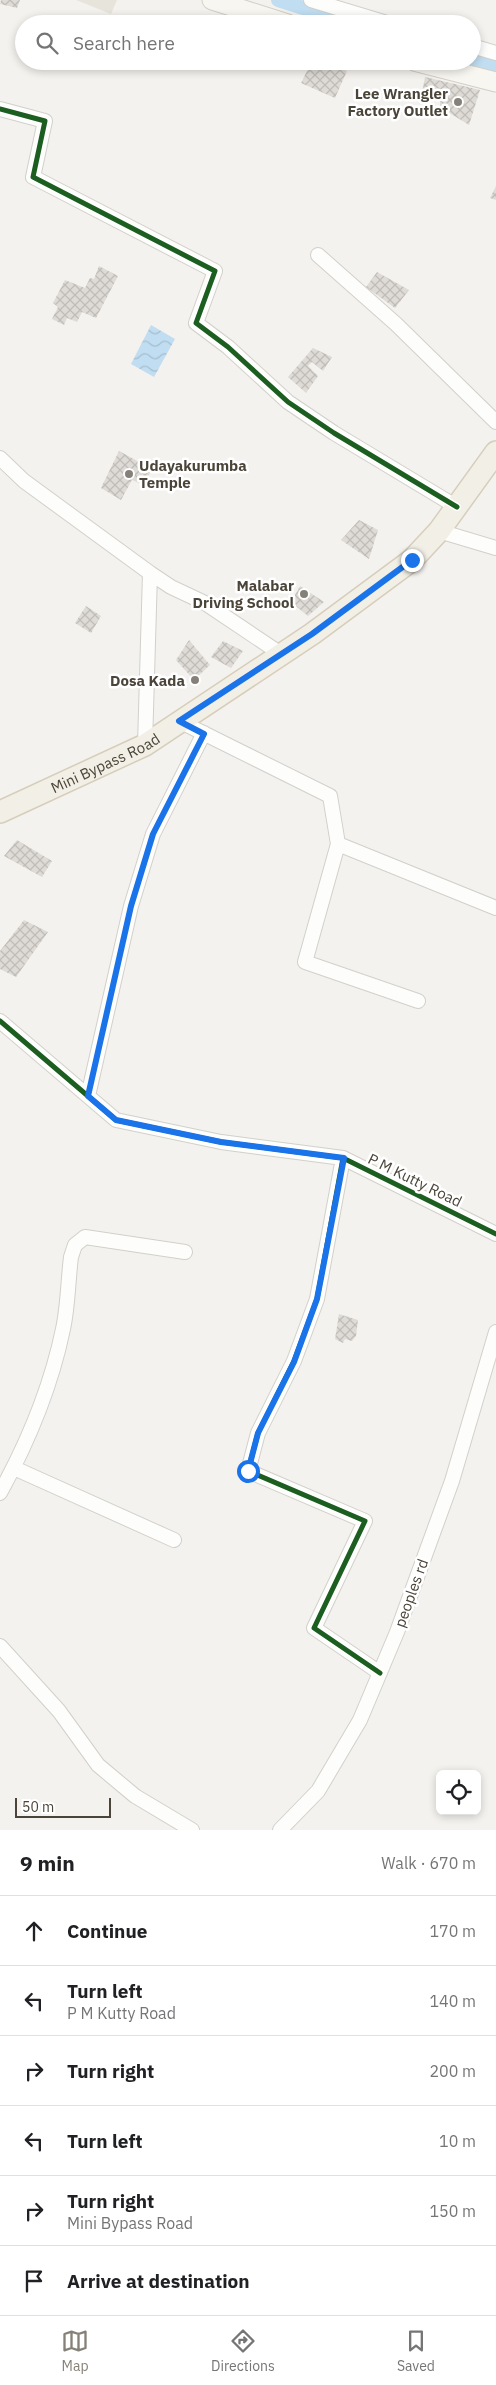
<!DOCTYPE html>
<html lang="en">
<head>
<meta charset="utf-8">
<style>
	body { margin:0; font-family:"IBM Plex Sans",sans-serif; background:#f2f2f2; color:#202124 }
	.controls { position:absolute; right:15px; bottom:15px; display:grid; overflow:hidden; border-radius:8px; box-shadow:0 2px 8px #0003 }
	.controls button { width:45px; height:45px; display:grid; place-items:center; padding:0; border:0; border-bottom:1px solid #e0e0e0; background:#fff; color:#202124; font:25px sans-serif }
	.scale { position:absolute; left:15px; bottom:12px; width:96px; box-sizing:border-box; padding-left:5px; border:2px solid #4b4439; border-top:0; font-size:14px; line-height:18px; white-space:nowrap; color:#4b4439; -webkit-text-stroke:4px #fff; paint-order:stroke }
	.stop { position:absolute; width:15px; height:15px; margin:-11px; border:4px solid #1a73e8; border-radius:50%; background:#fff }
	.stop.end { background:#1a73e8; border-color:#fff; box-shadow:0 1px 5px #0008 }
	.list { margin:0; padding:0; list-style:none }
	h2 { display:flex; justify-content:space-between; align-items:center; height:65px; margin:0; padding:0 20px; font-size:21px }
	h2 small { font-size:16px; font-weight:400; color:#757577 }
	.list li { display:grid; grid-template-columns:32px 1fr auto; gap:15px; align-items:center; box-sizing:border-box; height:70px; padding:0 20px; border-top:1px solid #e0e0e0 }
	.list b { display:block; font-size:19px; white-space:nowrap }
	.list p { margin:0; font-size:16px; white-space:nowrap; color:#757577 }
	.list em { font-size:16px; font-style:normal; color:#757577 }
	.icon { flex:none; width:28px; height:28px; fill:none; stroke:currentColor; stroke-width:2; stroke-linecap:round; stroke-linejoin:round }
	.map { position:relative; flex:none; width:496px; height:1830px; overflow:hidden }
	.search { position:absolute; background:#fff; box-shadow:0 2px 8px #0003; left:15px; right:15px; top:15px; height:55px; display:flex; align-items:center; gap:12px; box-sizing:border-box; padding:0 18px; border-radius:28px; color:#757577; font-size:19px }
	.sheet { height:485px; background:#fff }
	nav { display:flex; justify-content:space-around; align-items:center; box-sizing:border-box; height:70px; border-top:1px solid #e0e0e0; background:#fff; font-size:14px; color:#757577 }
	nav a { display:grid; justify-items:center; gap:2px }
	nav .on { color:#868178 }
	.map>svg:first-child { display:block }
	.residential { fill:#e7e4dc }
	.water { fill:url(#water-waves) }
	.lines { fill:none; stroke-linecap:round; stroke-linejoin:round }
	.canal { stroke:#c0ddf1; stroke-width:14 }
	.building { fill:url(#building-cross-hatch) }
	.street-casing { stroke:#d2d0cb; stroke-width:16 }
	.secondary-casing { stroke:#d3cfc5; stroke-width:21 }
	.primary-casing { stroke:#d6cebb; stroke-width:24 }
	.street { stroke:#fdfdfc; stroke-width:14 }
	.secondary { stroke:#f7f6f1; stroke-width:19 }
	.primary { stroke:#f2efe6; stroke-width:21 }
	.cycleway-casing { stroke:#fff; stroke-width:8 }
	.cycleway { stroke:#1b5e20; stroke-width:5 }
	.route { stroke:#1a73e8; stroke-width:6 }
	.poi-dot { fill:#868178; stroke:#fff; stroke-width:2 }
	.labels { text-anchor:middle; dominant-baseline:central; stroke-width:5; stroke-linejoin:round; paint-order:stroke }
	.poi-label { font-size:15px; font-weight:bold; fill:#4b4439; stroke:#fff; text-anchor:end }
	.street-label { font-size:15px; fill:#4b4439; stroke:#fff }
</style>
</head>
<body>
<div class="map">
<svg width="496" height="1830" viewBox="0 0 496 1830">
	<defs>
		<pattern id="water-waves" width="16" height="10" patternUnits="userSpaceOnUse" patternTransform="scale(1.25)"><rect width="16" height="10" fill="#c0ddf1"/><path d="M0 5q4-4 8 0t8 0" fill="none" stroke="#a6bfcf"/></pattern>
		<pattern id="building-cross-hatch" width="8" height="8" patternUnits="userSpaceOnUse" patternTransform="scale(1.25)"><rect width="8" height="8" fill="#dedbd6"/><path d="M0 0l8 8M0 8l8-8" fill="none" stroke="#c0bdb8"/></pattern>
	</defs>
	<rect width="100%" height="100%" fill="#f4f2ee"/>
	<path class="residential" d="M76,0H117L111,14Z"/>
	<path class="water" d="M151,325L175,339L154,377L131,364Z"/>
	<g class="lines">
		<path class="canal" d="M278,0L354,24
			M472,59L496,66"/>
	</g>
	<path class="building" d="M1,0H20L17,8L0,4Z
		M312,61H326L347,71L335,98L301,83Z
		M425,77L480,90L469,125L440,107V97L422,93Z
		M496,186V200L490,198Z
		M99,266L118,276L96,318L82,312L77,322L67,318L64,325L52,319L58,307L53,303L65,280L85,288L90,278L94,279Z
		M377,272L409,290L395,308L366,287Z
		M313,348L332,357L323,371L312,362L308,366L318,376L306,393L288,377Z
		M119,451L152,469L144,485L132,480L121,500L101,488Z
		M359,520L378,530L369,559L341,540Z
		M300,586L324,602L308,616L291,602Z
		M86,606L101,616L91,633L75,623Z
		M189,640L210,665L194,680L176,660Z
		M223,641L243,651L231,668L211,657Z
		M17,840L52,861L42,877L4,856Z
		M24,920L48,932L16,977L0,969V951Z
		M339,1314L358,1320L356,1336L352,1341L345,1339L343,1343L335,1339Z"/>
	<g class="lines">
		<g class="street-casing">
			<path id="street" d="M311,0L390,24
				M472,46L496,53
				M0,109L45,121L33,177L215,271L196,323L228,347L288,402L334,433L457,507
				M318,255L396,324L496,422
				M0,458L24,481L150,573L145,745
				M439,531L496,548
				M150,573L171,587L205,603L281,654
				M179,721L330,796L338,844L305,962L418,1001
				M338,844L496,908
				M0,1021L116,1120L221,1142L343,1158L496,1234
				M88,1096L131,906L153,834L204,733
				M343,1158L317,1299L294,1361L258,1433L248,1471L365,1521L314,1628L380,1673
				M14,1468L174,1540
				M0,1493C28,1442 51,1387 63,1329C68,1306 68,1281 71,1257L75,1245L85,1237L185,1252
				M0,1646L59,1711L98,1765L135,1796L192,1830
				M280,1830L318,1791L360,1720L397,1632L452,1481L496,1332"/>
		</g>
		<g class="secondary-casing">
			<path id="secondary" d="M212,0L288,24
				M414,61L496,82"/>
		</g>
		<g class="primary-casing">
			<g id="primary">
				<path id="s1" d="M0,812L145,745L312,634L412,560L439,531L496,452"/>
			</g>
		</g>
		<use href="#street" class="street"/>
		<use href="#secondary" class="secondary"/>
		<use href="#primary" class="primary"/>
		<g class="cycleway-casing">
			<path id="cycleway" d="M0,109L45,121L33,177L215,271L196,323L228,347L288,402L334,433L457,507
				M0,1021L116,1120L221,1142L343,1158L496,1234
				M343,1158L317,1299L294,1361L258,1433L248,1471L365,1521L314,1628L380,1673"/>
		</g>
		<use href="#cycleway" class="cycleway"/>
	</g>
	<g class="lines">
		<path class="route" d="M248,1471L258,1433L294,1362L317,1299L344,1158L221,1142L116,1120L88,1096L131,906L153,834L204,734L179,721L312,634L412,560"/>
	</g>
	<g class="poi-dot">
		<circle cx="458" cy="102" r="5"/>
		<circle cx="129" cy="474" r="5"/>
		<circle cx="304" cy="594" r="5"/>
		<circle cx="195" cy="680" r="5"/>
	</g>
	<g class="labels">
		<g class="poi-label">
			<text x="448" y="93">Lee Wrangler<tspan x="448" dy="17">Factory Outlet</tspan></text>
			<text x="139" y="465" text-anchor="start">Udayakurumba<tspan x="139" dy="17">Temple</tspan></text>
			<text x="294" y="585">Malabar<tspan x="294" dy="17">Driving School</tspan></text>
			<text x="185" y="680">Dosa Kada</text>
		</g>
		<g class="street-label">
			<text stroke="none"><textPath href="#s1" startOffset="116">Mini Bypass Road</textPath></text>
			<text transform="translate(415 1180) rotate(26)">P M Kutty Road</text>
			<text transform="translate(411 1593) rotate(-70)">peoples rd</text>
		</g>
	</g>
</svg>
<div class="controls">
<button><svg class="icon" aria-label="locate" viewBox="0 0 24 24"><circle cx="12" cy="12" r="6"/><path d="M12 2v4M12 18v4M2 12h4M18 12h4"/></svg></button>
</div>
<div class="scale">50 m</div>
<div class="stop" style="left:248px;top:1471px"></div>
<div class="stop end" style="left:412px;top:560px"></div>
<div class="search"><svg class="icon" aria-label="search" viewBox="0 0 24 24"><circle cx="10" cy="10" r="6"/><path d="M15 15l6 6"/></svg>Search here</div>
</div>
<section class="sheet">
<h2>9 min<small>Walk · 670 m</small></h2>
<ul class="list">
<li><svg class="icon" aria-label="ahead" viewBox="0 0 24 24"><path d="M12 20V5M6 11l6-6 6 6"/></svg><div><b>Continue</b></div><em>170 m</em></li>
<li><svg class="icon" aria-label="left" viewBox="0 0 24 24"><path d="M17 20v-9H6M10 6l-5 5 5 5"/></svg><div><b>Turn left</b><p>P M Kutty Road</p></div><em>140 m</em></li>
<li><svg class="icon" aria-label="right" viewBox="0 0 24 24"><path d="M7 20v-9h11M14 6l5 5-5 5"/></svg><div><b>Turn right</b></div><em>200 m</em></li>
<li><svg class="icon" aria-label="left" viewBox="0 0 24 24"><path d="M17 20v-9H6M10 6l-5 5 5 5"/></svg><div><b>Turn left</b></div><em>10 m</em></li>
<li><svg class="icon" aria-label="right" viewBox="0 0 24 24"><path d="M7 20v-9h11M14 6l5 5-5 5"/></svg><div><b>Turn right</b><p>Mini Bypass Road</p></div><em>150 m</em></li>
<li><svg class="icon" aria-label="arrive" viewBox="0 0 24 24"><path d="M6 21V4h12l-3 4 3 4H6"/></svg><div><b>Arrive at destination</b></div></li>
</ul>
</section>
<nav>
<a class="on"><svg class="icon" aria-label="map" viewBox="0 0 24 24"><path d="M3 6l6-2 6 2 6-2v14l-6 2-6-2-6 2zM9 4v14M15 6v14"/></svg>Map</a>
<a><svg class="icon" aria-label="directions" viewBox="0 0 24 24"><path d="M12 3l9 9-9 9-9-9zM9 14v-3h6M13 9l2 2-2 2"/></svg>Directions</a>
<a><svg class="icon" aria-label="saved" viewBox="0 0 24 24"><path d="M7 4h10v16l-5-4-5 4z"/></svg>Saved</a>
</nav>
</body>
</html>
